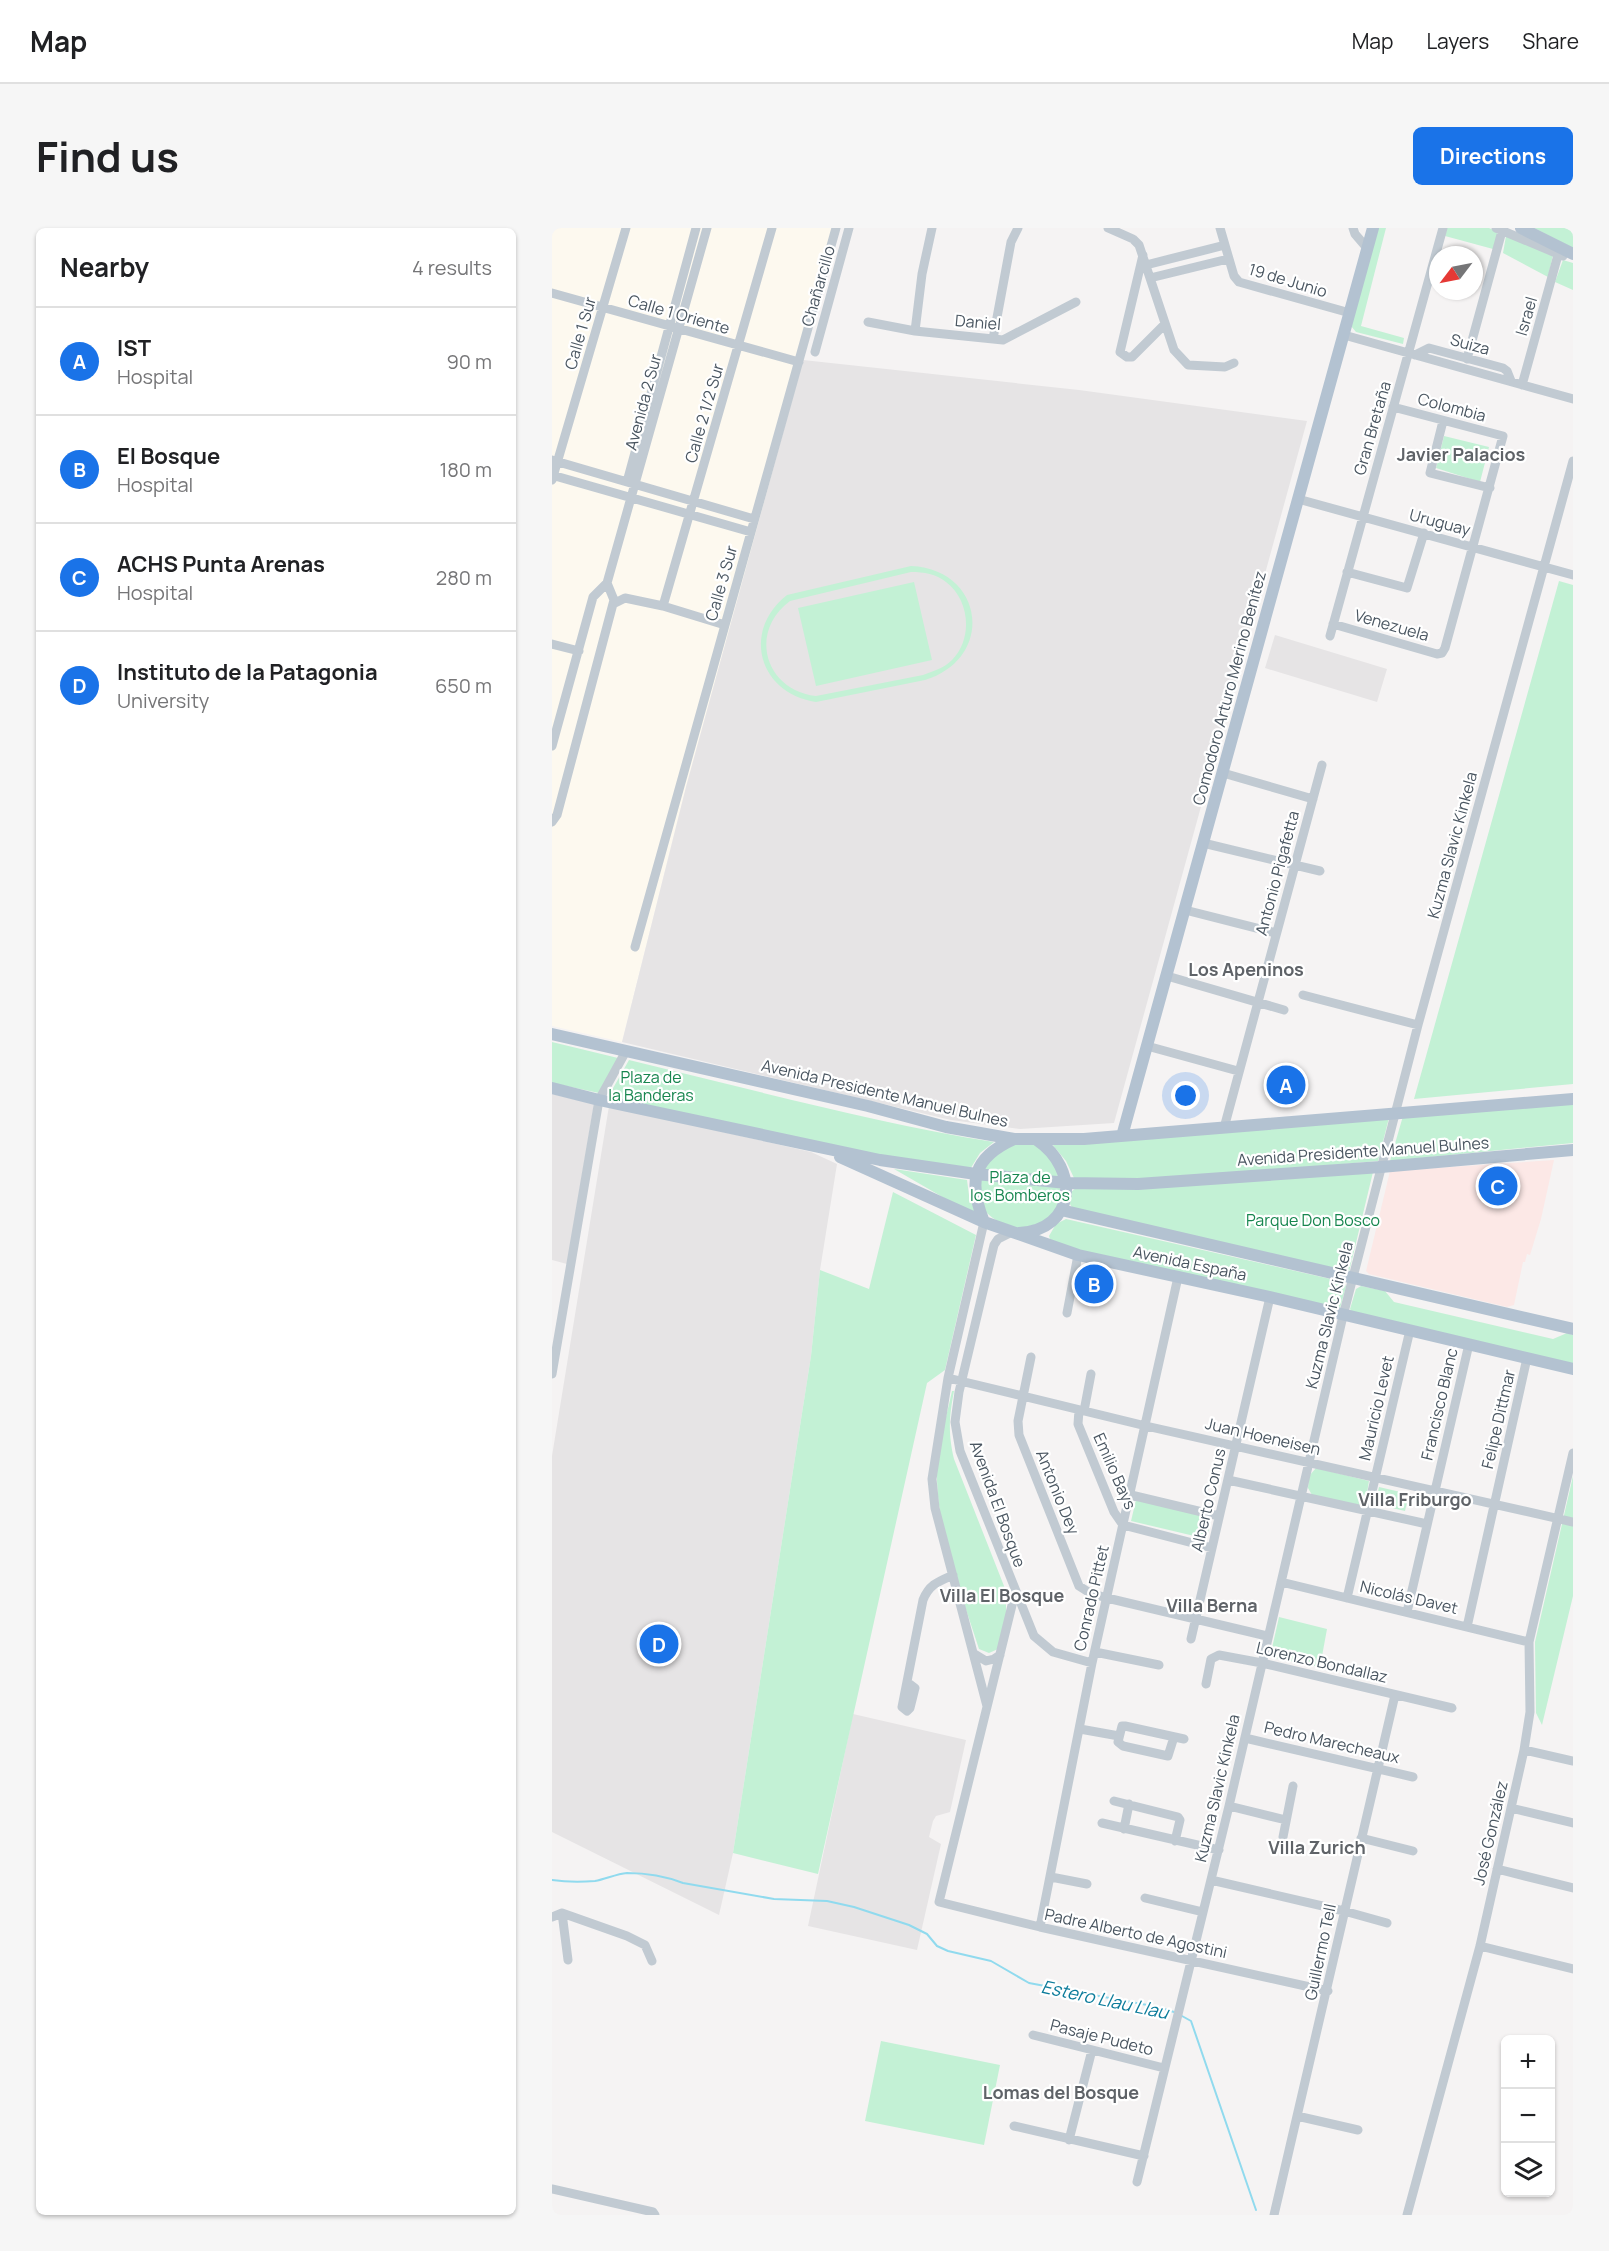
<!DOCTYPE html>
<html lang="en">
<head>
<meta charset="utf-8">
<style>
	body { margin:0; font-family:Manrope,sans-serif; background:#f6f6f6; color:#202124 }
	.controls { position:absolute; right:18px; bottom:18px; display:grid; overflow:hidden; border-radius:9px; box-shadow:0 2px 4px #0004 }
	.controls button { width:54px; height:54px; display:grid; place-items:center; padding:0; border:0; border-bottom:2px solid #e0e0e0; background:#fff; color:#202124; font:30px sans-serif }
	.compass { position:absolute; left:877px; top:18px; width:54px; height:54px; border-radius:50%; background:#fff; box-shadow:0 2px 4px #0004; rotate:238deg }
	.you { position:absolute; left:634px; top:868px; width:21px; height:21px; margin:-15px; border:4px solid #fff; border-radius:50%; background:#1a73e8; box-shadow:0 0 0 9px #1a73e833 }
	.badge { display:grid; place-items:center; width:39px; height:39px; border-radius:50%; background:#1a73e8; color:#fff; font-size:20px; font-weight:700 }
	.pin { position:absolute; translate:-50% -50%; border:3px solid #fff; box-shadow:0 2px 6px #0006 }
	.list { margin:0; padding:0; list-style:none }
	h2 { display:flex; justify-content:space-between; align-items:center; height:78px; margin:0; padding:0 24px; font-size:26px }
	h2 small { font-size:20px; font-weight:400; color:#757577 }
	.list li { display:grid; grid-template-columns:39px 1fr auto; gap:18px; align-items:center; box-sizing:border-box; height:108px; padding:0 24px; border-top:2px solid #e0e0e0 }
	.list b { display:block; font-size:22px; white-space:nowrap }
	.list p { margin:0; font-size:20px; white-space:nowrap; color:#757577 }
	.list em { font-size:20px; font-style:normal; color:#757577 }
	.icon { flex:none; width:33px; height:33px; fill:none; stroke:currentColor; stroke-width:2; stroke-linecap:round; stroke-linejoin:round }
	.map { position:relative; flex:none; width:1021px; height:1987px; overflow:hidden; border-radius:9px }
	header { display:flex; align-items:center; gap:36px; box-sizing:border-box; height:84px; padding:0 30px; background:#fff; border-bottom:2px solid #e0e0e0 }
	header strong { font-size:28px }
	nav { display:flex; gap:33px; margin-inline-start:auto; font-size:21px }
	.intro { display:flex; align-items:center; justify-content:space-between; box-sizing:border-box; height:144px; padding:0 36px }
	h1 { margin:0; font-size:42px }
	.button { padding:15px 27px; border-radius:9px; background:#1a73e8; color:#fff; font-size:21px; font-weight:700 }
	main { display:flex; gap:36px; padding:0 36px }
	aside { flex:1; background:#fff; border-radius:9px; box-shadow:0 2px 4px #0004 }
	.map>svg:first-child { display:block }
	.commercial { fill:#fdf9ef }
	.education { fill:#e6e4e5 }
	.medical { fill:#fce8e6 }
	.green { fill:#c3f1d5; fill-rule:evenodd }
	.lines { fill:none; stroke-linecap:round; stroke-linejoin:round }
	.stream { stroke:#90daee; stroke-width:2 }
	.minor { stroke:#c1cad2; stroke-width:9 }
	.major { stroke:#b3c2d1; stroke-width:12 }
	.labels { text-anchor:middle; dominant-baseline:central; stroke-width:4.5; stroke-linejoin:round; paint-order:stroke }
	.street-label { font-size:16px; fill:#4a5661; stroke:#fff }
	.park-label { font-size:16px; fill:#17864f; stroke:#fff }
	.neighbourhood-label { font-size:18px; font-weight:bold; fill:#5f6368; stroke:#fff }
	.water-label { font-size:18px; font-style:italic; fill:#0c7c9b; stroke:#fff }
</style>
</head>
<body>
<header>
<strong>Map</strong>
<nav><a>Map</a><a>Layers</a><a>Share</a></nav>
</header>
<div class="intro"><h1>Find us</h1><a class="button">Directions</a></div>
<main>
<aside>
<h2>Nearby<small>4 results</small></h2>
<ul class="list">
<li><span class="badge">A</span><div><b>IST</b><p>Hospital</p></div><em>90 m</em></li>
<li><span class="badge">B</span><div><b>El Bosque</b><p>Hospital</p></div><em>180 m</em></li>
<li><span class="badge">C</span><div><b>ACHS Punta Arenas</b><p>Hospital</p></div><em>280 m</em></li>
<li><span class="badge">D</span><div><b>Instituto de la Patagonia</b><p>University</p></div><em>650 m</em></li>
</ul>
</aside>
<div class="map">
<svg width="1021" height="1987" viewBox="0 0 1021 1987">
	<rect width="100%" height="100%" fill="#f5f3f3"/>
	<path class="commercial" d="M0,0H288L134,559L70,814L0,798Z"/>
	<path class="education" d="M251,132L527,162L755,193L562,895L468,901L399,892L70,814L134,559Z
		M723,407L835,441L825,474L713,440Z
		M0,866L42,876L15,1036L0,1032Z
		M57,878L259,924L285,936L268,1042L259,1128L181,1625L167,1687L0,1604V1228Z
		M301,1486L414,1512L398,1584L384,1588L381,1593L377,1609L389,1616L365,1722L256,1698Z"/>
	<path class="medical" d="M1002,932L989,991L978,1027L975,1026L973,1034H971L962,1077L955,1079L817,1046L814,1043L838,943Z"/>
	<path class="green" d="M825,0H834L809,98L852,110L851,116L804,104L799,98Z
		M895,0H937L946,4L941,21L893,8Z
		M982,0H1013L1021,4V20Z
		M954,8L1001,27L996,49L951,25Z
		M1011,32L1021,35V62L1003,54Z
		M892,208L937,219L928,254L884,240Z
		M359,338C432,341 444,430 373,452L264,474C207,466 189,403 235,367ZM359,344C372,344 384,346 394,354C418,372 421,411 400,432C392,440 382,443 371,447L264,468C213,462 196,404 238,373Z
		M1007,353L1021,357V856L862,871Z
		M362,354L380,432L264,458L246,380Z
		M0,814L66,830L47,865L0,855Z
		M77,832C198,861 319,894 442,914L428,925L417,943L286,921L56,869Z
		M1021,872V915L838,933L851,888Z
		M839,882L826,933L582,954L522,950L514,933L500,916Z
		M481,916L489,920L503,931L510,973L494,994L461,1002C424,982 427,980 428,940L454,917Z
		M342,941L415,952L417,967L424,986H420Z
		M821,944L797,1044L522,983L518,976L519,964L525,959Z
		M341,964L424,1007L393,1142L375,1155L266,1646L181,1625L259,1128L268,1042L317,1061Z
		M514,991L792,1054L794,1059L788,1080L783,1082L504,1018L499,1014L497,1008L504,996Z
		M809,1058L833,1063L842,1074L1001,1111L1015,1105L1021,1107V1136L801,1086L798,1081L804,1061Z
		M400,1163H402C397,1189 396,1205 402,1231L454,1363V1386L446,1421L437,1425L427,1421C410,1367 387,1310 385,1253C384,1223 394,1191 400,1163Z
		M764,1240L817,1253L813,1277L810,1278L760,1267L756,1260L757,1248Z
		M1021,1248V1368L990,1497L984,1485L983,1414Z
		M827,1259L857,1266L853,1283L823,1276Z
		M584,1272L659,1290L655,1311L579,1293Z
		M727,1389L775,1401L768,1439L718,1429Z
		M329,1813L448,1837L432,1917L313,1893Z"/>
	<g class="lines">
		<path class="stream" d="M0,1652C14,1654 29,1654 43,1653C54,1651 64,1646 75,1645C94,1645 113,1648 131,1655L222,1671L275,1673L302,1679L357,1697L375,1706L385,1718L396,1723L439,1733L477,1755L606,1779L622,1784
			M630,1788L639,1793L704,1982"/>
		<path class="minor" d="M556,0L581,11L587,17L622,122L636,137L673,139L682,135
			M668,0L682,48L687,54L798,85
			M801,0L803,6L815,20
			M944,0L1011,28
			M591,27L568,124L575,129H580L613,96
			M594,37L673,17
			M598,50L676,31
			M0,65L247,134
			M316,94L363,103L451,112L524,74
			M363,103L370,46L380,0
			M792,107L1021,171
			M441,111L459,14L466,0
			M263,124L297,0
			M863,127L877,120L951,140L955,143L959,153
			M915,131L950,3
			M970,157L1006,27
			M891,193L878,245L938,260
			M0,232L202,291
			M0,247L199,304
			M0,252L74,0
			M75,254L144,0
			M746,271L1021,347
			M795,344L855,360L872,305
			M61,376L73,370L111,378L173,397
			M111,378L220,0
			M781,396L885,426L890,425L893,420L951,208L841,179
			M778,408L891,0
			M0,416L27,423
			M0,518L41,369L55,355
			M671,545L761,571
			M0,594L5,587L62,372L55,355L155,0
			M651,615L768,643
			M633,682L724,705
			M83,719L284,0
			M615,748L732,782
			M751,767L866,797
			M595,818L686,843
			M672,900L770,537
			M432,994L396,1150L380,1251L383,1280L435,1478
			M460,1004L446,1011L442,1017L407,1164L403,1194L408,1223L482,1408L501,1424L540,1435
			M515,1085L526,1027
			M479,1129L466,1193L467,1207L527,1358L538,1365L555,1370L715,1408
			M0,1146L47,872L74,823
			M396,1150L594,1198L1021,1294
			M527,1182L526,1196L562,1284L571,1297L660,1320
			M532,1183L539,1146
			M676,1252L875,1296
			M579,1267L667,1288
			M729,1354L977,1414
			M463,1365L387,1674L488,1699L776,1763
			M795,1370L858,1102
			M855,1384L917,1116
			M915,1399L975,1130
			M639,1411L718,1069
			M543,1424L607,1437
			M421,1425L434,1433L442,1431L448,1427
			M355,1454L363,1460L358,1480L355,1483L350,1479L371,1372C377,1357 385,1354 401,1347
			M654,1456L659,1431L667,1427L710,1435L900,1480
			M528,1501L567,1508
			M622,1509L616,1528L571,1518L566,1514L570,1498H573L632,1511
			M693,1510L861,1549
			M972,1522L1021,1533
			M562,1573L626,1589L628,1592L623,1613
			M677,1578L734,1592
			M959,1580L1021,1595
			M550,1595L667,1622
			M572,1601L577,1576
			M731,1609L741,1558
			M809,1610L861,1623
			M945,1641L1021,1660
			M499,1649L535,1656
			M659,1652L792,1683L835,1695
			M593,1670L651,1684
			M10,1685L16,1732
			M0,1689L10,1685L75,1708L93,1717L100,1733
			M488,1699L540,1435L626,1049
			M928,1718L1021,1741
			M481,1807L612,1840
			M745,1888L806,1902
			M462,1898L592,1928
			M517,1912L540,1822
			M585,1954L677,1578L791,1088L866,797L1021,233
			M0,1961L101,1984L103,1987
			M722,1987L843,1467
			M855,1987L928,1718L972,1522L978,1484L977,1414L1021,1225"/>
		<path class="major" d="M969,0L1021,26
			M0,806L316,878L394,899L462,911H532L1021,871
			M0,860L47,872L328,932L424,946L515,955L586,956L829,939L1021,922
			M570,908L821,0
			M288,929L432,994L526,1027L718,1069L1021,1141
			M509,982L1021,1101
			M432,994C416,954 420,930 462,911
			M467,1005C524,1002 528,941 485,912"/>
	</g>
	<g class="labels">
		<g class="street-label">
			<text transform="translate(736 52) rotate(17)">19 de Junio</text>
			<text transform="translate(266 58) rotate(-74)">Chañarcillo</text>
			<text transform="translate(127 86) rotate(16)">Calle 1 Oriente</text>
			<text transform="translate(974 88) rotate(-74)">Israel</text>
			<text transform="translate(426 94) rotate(5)">Daniel</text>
			<text transform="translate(28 105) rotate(-74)">Calle 1 Sur</text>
			<text transform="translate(918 116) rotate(15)">Suiza</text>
			<text transform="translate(91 174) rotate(-75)">Avenida 2 Sur</text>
			<text transform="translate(900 179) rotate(15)">Colombia</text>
			<text transform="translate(152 185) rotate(-74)">Calle 2 1/2 Sur</text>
			<text transform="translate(820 200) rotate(-74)">Gran Bretaña</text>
			<text transform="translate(888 294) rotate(15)">Uruguay</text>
			<text transform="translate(169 355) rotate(-74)">Calle 3 Sur</text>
			<text transform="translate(840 397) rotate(16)">Venezuela</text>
			<text transform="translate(677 460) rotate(-75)">Comodoro Arturo Merino Benítez</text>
			<text transform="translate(900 617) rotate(-75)">Kuzma Slavic Kinkela</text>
			<text transform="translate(725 645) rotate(-75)">Antonio Pigafetta</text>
			<text transform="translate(333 865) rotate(13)">Avenida Presidente Manuel Bulnes</text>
			<text transform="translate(811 923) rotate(-4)">Avenida Presidente Manuel Bulnes</text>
			<text transform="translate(638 1035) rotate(12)">Avenida España</text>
			<text transform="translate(777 1087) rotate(-76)">Kuzma Slavic Kinkela</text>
			<text transform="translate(887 1176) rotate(-77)">Francisco Blanc</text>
			<text transform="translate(824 1180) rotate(-77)">Mauricio Levet</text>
			<text transform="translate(946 1191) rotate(-77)">Felipe Dittmar</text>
			<text transform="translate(711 1208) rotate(13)">Juan Hoeneisen</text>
			<text transform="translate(563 1243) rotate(66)">Emilio Bays</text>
			<text transform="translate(506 1264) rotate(68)">Antonio Dey</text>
			<text transform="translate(656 1272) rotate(-77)">Alberto Conus</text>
			<text transform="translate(446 1276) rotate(70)">Avenida El Bosque</text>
			<text transform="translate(857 1369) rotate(13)">Nicolás Davet</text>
			<text transform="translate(539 1370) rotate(-77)">Conrado Pittet</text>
			<text transform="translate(770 1434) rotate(13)">Lorenzo Bondallaz</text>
			<text transform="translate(780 1514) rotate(13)">Pedro Marecheaux</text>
			<text transform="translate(665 1560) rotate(-77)">Kuzma Slavic Kinkela</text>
			<text transform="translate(938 1605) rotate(-77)">José González</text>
			<text transform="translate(584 1705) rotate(12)">Padre Alberto de Agostini</text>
			<text transform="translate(768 1724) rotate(-78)">Guillermo Tell</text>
			<text transform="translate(550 1809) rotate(14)">Pasaje Pudeto</text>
		</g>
		<g class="park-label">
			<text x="99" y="849">Plaza de<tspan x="99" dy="18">la Banderas</tspan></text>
			<text x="468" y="949">Plaza de<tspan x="468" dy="18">los Bomberos</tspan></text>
			<text x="761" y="992">Parque Don Bosco</text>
		</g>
		<g class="neighbourhood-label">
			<text x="909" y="226">Javier Palacios</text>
			<text x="694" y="741">Los Apeninos</text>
			<text x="863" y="1271">Villa Friburgo</text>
			<text x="450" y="1367">Villa El Bosque</text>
			<text x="660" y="1377">Villa Berna</text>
			<text x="765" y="1619">Villa Zurich</text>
			<text x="509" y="1864">Lomas del Bosque</text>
		</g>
		<g class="water-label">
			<text transform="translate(553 1771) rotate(12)">Estero Llau Llau</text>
		</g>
	</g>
</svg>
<div class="controls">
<button>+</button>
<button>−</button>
<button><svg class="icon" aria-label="layers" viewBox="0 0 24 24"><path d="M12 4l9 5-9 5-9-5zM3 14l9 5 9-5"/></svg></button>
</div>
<svg class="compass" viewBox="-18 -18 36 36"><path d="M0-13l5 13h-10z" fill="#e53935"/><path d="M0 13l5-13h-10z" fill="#757577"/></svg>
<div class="you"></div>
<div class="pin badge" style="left:734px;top:857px">A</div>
<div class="pin badge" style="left:542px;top:1056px">B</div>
<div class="pin badge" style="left:946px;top:958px">C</div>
<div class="pin badge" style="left:107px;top:1416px">D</div>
</div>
</main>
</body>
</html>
